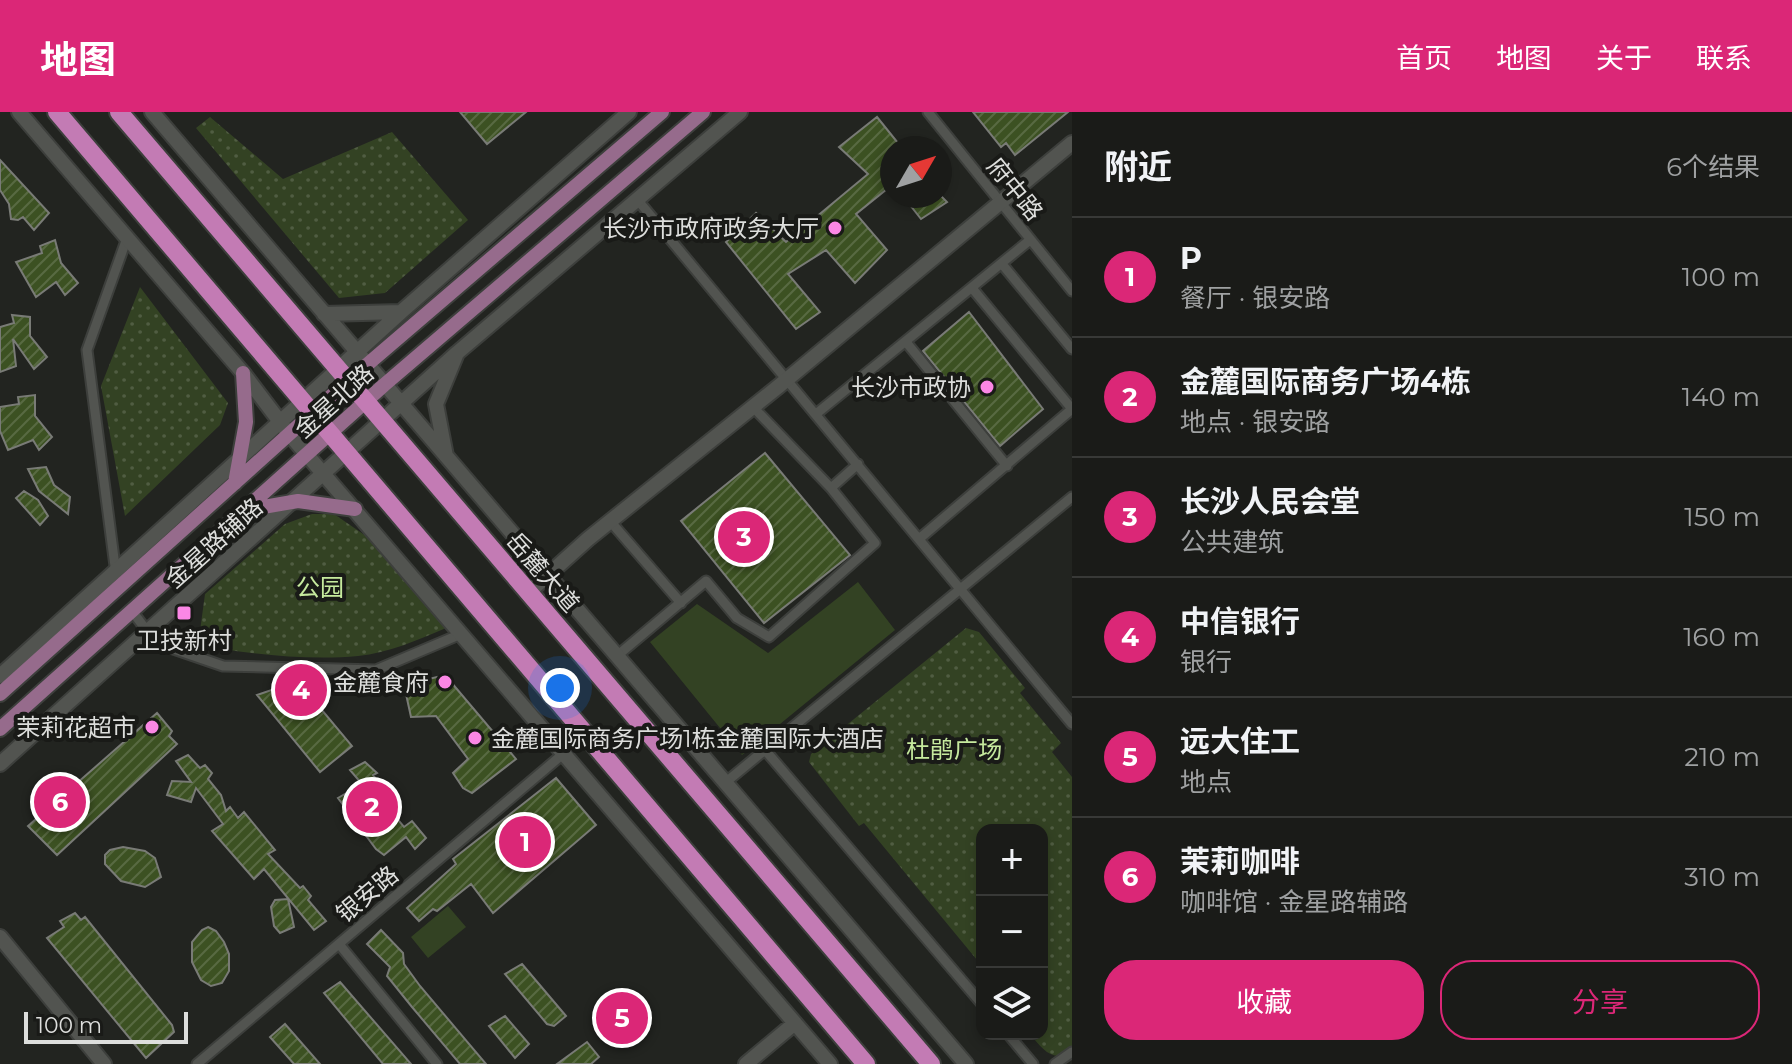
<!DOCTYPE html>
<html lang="zh">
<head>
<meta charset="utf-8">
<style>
	body { margin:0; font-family:Montserrat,"Noto Sans SC",sans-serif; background:#232421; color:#f1f3f6 }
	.controls { position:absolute; right:24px; bottom:24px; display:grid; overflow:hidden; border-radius:16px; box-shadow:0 4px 12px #0003 }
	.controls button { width:72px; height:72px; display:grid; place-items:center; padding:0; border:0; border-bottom:2px solid #383937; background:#1a1b18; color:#f1f3f6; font:40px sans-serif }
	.compass { position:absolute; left:880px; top:24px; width:72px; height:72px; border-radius:50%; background:#1a1b18; box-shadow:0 4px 12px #0003; rotate:51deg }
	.scale { position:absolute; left:24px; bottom:20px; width:164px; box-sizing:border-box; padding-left:8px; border:4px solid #dddedc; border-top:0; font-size:22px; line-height:28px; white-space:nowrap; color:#dddedc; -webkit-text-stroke:6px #191a17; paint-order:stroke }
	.you { position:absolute; left:560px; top:576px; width:28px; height:28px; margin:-20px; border:6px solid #fff; border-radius:50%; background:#1a73e8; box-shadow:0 0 0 12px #1a73e833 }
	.badge { display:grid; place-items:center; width:52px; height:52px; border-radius:50%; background:#db2777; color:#fff; font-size:26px; font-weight:700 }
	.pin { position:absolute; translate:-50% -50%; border:4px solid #fff; box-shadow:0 2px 8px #0006 }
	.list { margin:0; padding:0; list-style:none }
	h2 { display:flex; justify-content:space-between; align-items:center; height:104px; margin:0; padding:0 32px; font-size:34px }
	h2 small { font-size:26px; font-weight:400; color:#9fa1a2 }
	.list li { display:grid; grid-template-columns:52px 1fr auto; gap:24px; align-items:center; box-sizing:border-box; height:120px; padding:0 32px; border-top:2px solid #383937 }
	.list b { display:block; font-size:30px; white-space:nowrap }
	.list p { margin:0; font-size:26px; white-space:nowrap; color:#9fa1a2 }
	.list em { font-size:26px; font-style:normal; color:#9fa1a2 }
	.actions { display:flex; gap:16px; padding:24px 32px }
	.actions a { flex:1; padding:18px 0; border:2px solid #db2777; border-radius:32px; text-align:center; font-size:28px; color:#db2777 }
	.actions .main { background:#db2777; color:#fff }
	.icon { flex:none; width:44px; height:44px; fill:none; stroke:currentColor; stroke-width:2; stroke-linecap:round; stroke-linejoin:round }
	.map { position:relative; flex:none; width:1072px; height:952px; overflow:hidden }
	header { display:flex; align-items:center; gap:48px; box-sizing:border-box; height:112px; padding:0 40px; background:#db2777; color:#fff }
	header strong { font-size:38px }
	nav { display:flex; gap:44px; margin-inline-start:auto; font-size:28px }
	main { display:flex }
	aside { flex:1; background:#1a1b18 }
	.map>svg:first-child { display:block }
	.grass { fill:#334223 }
	.park { fill:url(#park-dots) }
	.building { fill:url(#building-hatch); stroke:#797b76; stroke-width:2 }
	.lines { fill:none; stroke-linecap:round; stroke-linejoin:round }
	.street-casing { stroke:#3d3f3c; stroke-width:13 }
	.secondary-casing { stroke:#3d3f3c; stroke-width:18 }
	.primary-casing { stroke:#3d3f3c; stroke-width:18 }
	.highway-casing { stroke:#3d3f3c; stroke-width:22 }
	.street { stroke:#525450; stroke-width:9 }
	.secondary { stroke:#525450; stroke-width:14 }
	.primary { stroke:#966b8c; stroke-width:14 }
	.highway { stroke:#c37bb4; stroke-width:18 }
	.poi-dot { fill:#fb87e5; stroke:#191a17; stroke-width:3 }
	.labels { text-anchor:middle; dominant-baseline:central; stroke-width:8; stroke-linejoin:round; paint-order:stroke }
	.street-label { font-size:24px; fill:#dddedc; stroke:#191a17 }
	.poi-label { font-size:24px; fill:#dddedc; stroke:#191a17; text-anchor:end }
	.park-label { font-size:24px; fill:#c6ea9e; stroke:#191a17 }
</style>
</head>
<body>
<header>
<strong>地图</strong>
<nav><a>首页</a><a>地图</a><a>关于</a><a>联系</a></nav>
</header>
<main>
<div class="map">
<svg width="1072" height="952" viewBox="0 0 1072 952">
	<defs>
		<pattern id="park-dots" width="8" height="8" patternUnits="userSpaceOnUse" patternTransform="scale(2)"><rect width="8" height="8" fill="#334223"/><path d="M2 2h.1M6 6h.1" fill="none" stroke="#505d42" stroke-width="1.8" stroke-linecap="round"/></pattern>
		<pattern id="building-hatch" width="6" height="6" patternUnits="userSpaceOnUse" patternTransform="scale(2)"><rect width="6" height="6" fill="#3c5122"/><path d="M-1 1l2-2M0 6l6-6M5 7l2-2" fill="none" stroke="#586a42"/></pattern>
	</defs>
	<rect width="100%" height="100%" fill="#222420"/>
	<path class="grass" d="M858,470L895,518L742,643L650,530L697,492L768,541Z
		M448,794L466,815L428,846L411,825Z"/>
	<path class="park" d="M210,5L283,67L392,20L468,108L385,181L339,186L196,16Z
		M140,175L228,291L220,313L125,404L101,274Z
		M312,402H334L366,424L446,516C418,528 388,541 358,544C305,549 250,541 198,534L205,482L285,412Z
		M966,516L979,520L1025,576L1020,581L1061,631L1052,640L1072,665V939C1054,952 1042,937 1030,922H1042V718H982V854L864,711L859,714L809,650L811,642Z"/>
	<path class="building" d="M460,0H526L487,32Z
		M973,0H1068L1015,43L1006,31L1001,35Z
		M877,5L902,36H892V73L856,102L887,138L855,171L826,138L788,162L820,200L796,217L726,130L756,101L786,130L868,62L839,35Z
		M0,48L49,101L34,118L23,105L18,108L11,107L9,92L0,78Z
		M903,84H941L947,90L921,107Z
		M55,128L61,151L78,171L65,183L56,170L36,185L16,150L42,141L40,134Z
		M969,200L1043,297L1000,334L923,239Z
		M12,203L30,205V224L47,245L34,257L13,227L16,254L0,260V215L14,211Z
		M35,283V304L52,325L39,338L33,328L8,338L0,319V295L19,292L18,285Z
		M765,341L850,443L764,511L681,409Z
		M46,355L54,373L70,385L68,402L39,379L28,357Z
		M24,379L38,388L48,404L40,413L16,386Z
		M445,563L516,647L472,681L463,676L453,661L468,647L436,604L411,605L404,573Z
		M301,573L352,634L320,660L257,583L283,574L292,580Z
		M157,601L172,619L169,624L177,632L57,743L28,714Z
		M188,643L200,656L205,653L212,661L208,667L221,683L226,699L230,695L238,706L244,700L275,738L268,742L300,776L303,774L311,784L308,788L326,809L314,818L264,757L254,767L212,719L223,712L196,676L191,690L167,683L172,669L191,670L176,649Z
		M365,650L377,661L373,663L399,697L394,703L404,715L412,709L426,726L415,737L406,725L384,743L376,737L338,686L362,672L350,658Z
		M556,666L596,713L493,801L471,772L437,799L433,797L419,809L407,796L456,752L453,747Z
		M123,735L145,739L155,746L161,765L145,775L121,769L105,752V743L110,738Z
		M288,787L294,815L280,821L274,814L271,795L275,788Z
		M75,801L81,808L85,805L172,913L174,920L146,946L47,826L64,815L60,809Z
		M208,815L216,819L224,830L229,842V859L222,871L211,874L201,868L192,850V830L202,818Z
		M381,818L403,841L404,852L420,874L486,952H460L412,895L387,864L390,855L367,832Z
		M522,852L566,904L554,914L547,912L505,862Z
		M340,870L411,952H383L324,881Z
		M623,885L637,902L628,909L633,916L627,921L606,899Z
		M505,904L529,932L515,946L489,914Z
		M285,912L320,952H294L270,925Z
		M587,930L599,945L591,952H557Z"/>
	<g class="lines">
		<g class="street-casing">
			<path id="street" d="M928,0L1072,179
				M636,86L1072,612
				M1002,152L1072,237
				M972,176L1072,297
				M906,230L1007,354
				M816,302L1030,128
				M831,376L858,352
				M610,409L681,491
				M919,427L1072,297
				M116,462L87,238L127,126
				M132,499L156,531L223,554L376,558L461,522
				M618,543L706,469L737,506L769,525L875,431L831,376L753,295
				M765,638L982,892
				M726,670L1072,385
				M339,832L437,952
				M1008,922L1033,952
				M197,952L563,642
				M1055,952L1072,940"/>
		</g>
		<g class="secondary-casing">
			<path id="secondary" d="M19,0L243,261L290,323L830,952
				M152,0L966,952
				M324,202L401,200L629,0
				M446,344L436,292L457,241L740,0
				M529,480L588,427L779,274L1072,31
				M0,564L401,200
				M0,652L457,241
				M0,825L104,952
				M746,952L795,911"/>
		</g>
		<g class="primary-casing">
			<path id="primary" d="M235,371L246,310L243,261
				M246,398L298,389L355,397
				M0,582L348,269L662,0
				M0,617L384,273L703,0"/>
		</g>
		<g class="highway-casing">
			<path id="highway" d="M57,0L866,952
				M119,0L931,952"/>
		</g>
		<use href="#street" class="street"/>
		<use href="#secondary" class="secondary"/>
		<use href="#primary" class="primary"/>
		<use href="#highway" class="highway"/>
	</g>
	<g class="poi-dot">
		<circle cx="835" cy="116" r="8"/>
		<circle cx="987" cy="275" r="8"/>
		<rect x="176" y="493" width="16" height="16" rx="4"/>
		<circle cx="445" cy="570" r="8"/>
		<circle cx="152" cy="615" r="8"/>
		<circle cx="475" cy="626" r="8"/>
	</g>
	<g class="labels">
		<g class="street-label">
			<text transform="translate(1015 77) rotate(51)">府中路</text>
			<text transform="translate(334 289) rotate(-42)">金星北路</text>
			<text transform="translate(214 431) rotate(-42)">金星路辅路</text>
			<text transform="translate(543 460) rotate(49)">岳麓大道</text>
			<text transform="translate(367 782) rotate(-40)">银安路</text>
		</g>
		<g class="poi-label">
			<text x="819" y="116">长沙市政府政务大厅</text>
			<text x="971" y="275">长沙市政协</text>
			<text x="184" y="528" text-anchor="middle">卫技新村</text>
			<text x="429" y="570">金麓食府</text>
			<text x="136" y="615">茉莉花超市</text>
			<text x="491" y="626" text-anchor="start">金麓国际商务广场1栋金麓国际大酒店</text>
		</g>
		<g class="park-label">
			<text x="320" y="475">公园</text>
			<text x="954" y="637">杜鹃广场</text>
		</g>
	</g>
</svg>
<div class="controls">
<button>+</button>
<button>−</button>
<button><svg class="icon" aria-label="layers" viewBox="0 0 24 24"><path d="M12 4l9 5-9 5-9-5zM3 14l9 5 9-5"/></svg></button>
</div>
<svg class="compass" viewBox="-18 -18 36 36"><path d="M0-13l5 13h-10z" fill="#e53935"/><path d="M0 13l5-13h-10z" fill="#9fa1a2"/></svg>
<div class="scale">100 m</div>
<div class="you"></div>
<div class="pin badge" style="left:525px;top:730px">1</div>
<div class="pin badge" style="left:372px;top:695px">2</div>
<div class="pin badge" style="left:744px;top:425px">3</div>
<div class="pin badge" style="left:301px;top:578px">4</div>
<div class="pin badge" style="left:622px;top:906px">5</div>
<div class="pin badge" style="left:60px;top:690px">6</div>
</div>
<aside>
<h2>附近<small>6个结果</small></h2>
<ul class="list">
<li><span class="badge">1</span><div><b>P</b><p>餐厅 · 银安路</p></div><em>100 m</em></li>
<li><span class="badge">2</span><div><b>金麓国际商务广场4栋</b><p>地点 · 银安路</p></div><em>140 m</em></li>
<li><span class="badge">3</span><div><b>长沙人民会堂</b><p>公共建筑</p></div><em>150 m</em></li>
<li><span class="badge">4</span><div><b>中信银行</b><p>银行</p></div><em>160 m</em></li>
<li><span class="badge">5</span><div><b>远大住工</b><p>地点</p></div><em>210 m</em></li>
<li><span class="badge">6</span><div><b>茉莉咖啡</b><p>咖啡馆 · 金星路辅路</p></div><em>310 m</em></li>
</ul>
<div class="actions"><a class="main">收藏</a><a>分享</a></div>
</aside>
</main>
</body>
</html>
